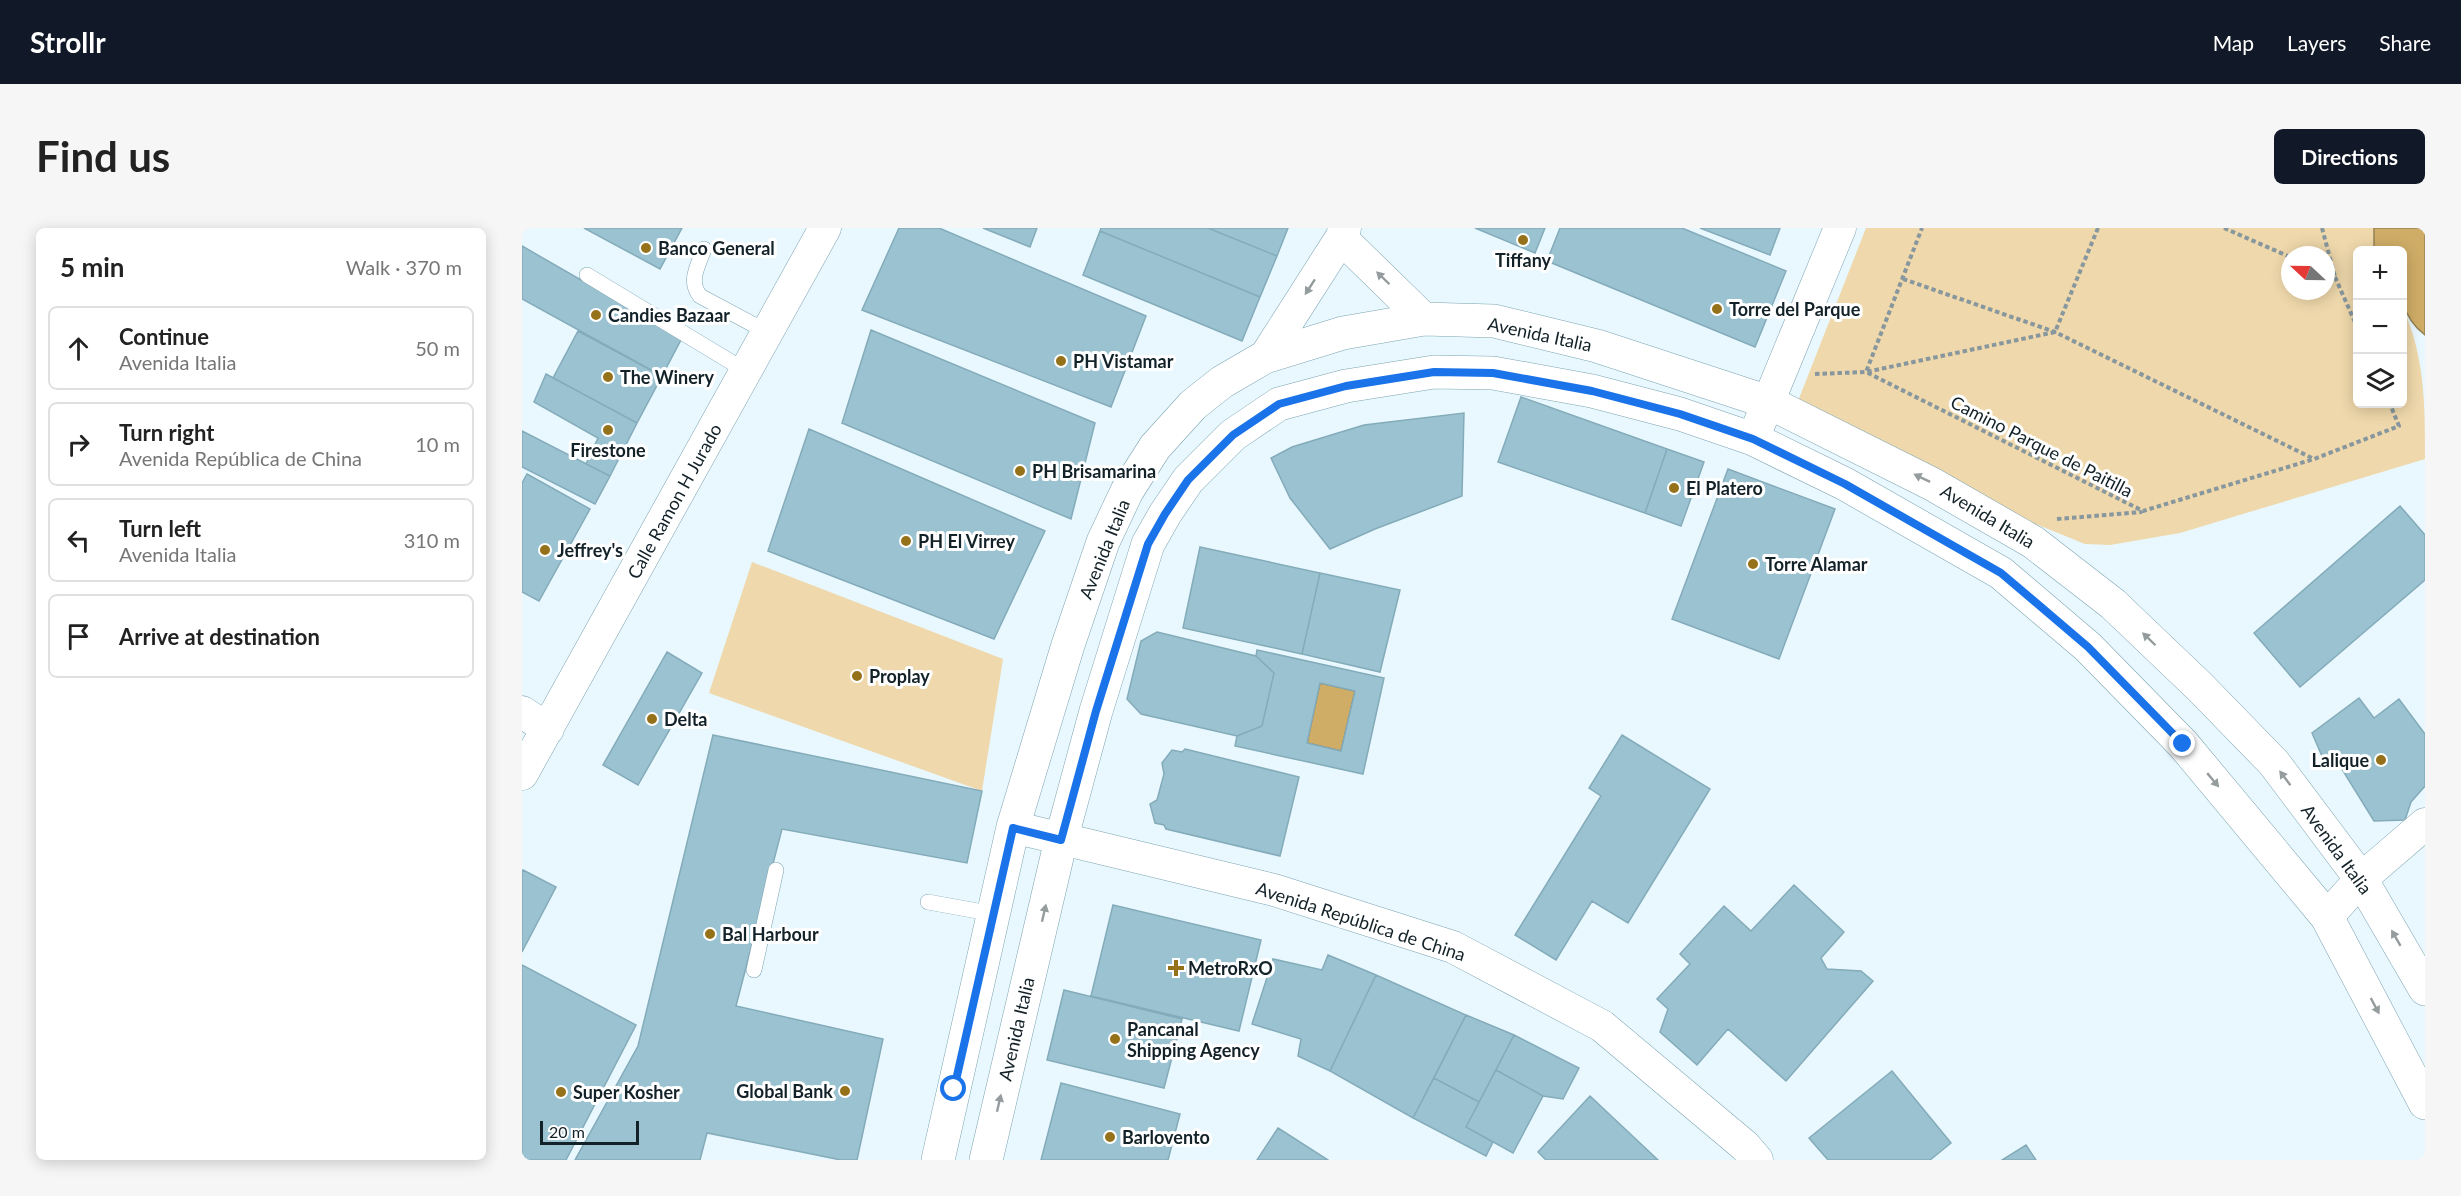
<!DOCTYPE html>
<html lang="en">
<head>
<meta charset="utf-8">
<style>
	body { margin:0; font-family:Lato,sans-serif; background:#f6f6f6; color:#222 }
	.controls { position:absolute; right:18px; top:18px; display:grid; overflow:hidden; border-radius:9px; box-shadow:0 3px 15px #0003 }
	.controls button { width:54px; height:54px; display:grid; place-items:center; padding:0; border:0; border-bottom:2px solid #e0e0e0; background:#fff; color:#222; font:30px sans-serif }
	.compass { position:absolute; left:1759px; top:18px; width:54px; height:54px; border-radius:50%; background:#fff; box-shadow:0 3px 15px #0003; rotate:292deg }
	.scale { position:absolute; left:18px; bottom:15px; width:99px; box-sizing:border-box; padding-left:6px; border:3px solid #132228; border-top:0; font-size:16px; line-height:21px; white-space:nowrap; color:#132228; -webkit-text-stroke:4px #fff; paint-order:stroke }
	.stop { position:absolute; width:18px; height:18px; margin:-14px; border:4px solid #1a73e8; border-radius:50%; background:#fff }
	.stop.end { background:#1a73e8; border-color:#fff; box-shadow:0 2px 6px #0008 }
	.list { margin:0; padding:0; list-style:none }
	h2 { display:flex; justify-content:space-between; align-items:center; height:78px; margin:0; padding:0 24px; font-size:26px }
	h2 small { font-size:20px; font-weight:400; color:#767676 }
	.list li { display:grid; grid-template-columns:39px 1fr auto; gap:18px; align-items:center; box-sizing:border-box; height:84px; margin:0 12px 12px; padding:0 12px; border:2px solid #e0e0e0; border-radius:9px }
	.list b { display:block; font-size:22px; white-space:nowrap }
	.list p { margin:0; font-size:20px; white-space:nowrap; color:#767676 }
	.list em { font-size:20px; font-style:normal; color:#767676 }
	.icon { flex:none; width:33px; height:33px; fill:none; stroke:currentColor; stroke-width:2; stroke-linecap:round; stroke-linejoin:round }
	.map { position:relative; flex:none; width:1903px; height:932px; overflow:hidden; border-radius:9px }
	header { display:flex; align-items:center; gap:36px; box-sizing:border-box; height:84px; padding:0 30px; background:#111827; color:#fff }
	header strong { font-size:28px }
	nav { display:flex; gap:33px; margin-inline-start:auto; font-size:21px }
	.intro { display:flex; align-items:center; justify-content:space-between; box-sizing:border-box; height:144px; padding:0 36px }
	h1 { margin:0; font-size:42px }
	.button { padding:15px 27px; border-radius:9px; background:#111827; color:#fff; font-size:21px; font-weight:700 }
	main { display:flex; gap:36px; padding:0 36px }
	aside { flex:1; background:#fff; border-radius:9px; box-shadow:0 3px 15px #0003 }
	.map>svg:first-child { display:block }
	.green { fill:#efd8ab; fill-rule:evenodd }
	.water { fill:#cfad67; stroke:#978354; stroke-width:1.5 }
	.building { fill:#9bc2d1; stroke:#84abb9; stroke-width:1.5; fill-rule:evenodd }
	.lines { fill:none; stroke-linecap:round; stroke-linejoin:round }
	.service-casing { stroke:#7da3b1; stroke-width:16 }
	.minor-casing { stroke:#7da3b1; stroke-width:33 }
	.tertiary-casing { stroke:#7da3b1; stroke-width:34 }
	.path { stroke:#87979d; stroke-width:4; stroke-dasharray:4.5 3; stroke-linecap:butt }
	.service { stroke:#fff; stroke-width:15 }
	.minor { stroke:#fff; stroke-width:32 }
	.tertiary { stroke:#fff; stroke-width:33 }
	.oneway { fill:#959c9e }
	.route { stroke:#1a73e8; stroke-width:8 }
	.poi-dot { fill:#957119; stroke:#fff; stroke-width:2 }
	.labels { text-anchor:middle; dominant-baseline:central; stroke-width:6; stroke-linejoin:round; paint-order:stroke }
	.poi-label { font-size:18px; font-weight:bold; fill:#132228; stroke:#fff; text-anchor:start }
	.street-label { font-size:18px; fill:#132228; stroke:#fff }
</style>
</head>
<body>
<header>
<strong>Strollr</strong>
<nav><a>Map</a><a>Layers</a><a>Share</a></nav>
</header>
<div class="intro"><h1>Find us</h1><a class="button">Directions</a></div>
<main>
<aside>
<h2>5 min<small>Walk · 370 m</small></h2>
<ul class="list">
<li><svg class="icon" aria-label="ahead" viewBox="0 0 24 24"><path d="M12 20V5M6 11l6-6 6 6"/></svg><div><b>Continue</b><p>Avenida Italia</p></div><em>50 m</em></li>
<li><svg class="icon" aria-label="right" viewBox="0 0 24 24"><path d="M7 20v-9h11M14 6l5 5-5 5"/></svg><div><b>Turn right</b><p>Avenida República de China</p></div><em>10 m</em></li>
<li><svg class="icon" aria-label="left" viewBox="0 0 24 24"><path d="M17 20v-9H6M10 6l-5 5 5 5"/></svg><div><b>Turn left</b><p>Avenida Italia</p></div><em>310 m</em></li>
<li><svg class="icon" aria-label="arrive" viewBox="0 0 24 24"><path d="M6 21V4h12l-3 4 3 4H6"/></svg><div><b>Arrive at destination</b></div></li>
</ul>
</aside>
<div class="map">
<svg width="1903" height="932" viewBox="0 0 1903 932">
	<rect width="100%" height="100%" fill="#e8f8fe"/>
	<path class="green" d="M1344,0H1852V22H1836V176H1880L1881,79C1903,131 1903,175 1903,231L1658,305L1588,317L1563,316L1487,285L1276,173ZM1768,27H1804V63H1768Z
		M230,334L481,431L460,563L187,465Z"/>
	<path class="water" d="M1852,0H1903V107C1873,84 1880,57 1880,22H1852Z
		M798,455L833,463L819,523L785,515Z"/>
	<path class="building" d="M62,0H160L138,41Z
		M377,0H417L624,88L589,179L340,82Z
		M461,0H515L508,19Z
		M579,0H686L755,28L738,69L578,3Z
		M686,0H766L755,28Z
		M953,0H1023L1013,25Z
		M1038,0H1160L1264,43L1233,119L1025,33Z
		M1178,0H1258L1248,27Z
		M578,3L738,69L720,113L561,47Z
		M0,18L160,110L140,148L0,71Z
		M349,102L573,195L549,291L320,195Z
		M56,103L140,148L115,195L31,150Z
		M24,146L115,195L88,248L64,236L76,210L12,174Z
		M999,169L1145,221L1123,285L976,234Z
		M942,185L940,268L853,301L808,321L768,270L749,230L770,219L842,197Z
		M287,201L523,303L472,411L246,323Z
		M0,203L88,248L73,276L0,239Z
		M1145,221L1182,234L1159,298L1123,285Z
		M1206,241L1313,281L1257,431L1150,391Z
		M5,246L68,281L17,373L0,364V255Z
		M1878,278L1903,307V352L1778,459L1732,405Z
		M678,319L798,345L780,426L661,400Z
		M798,345L878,362L858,444L780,426Z
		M635,404L734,428L752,445L740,498L715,508L619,486L605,471L619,413Z
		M735,422L862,450L841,546L713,518L715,508L740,498L752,445L734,428ZM798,455L833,463L819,523L785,515Z
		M145,424L180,445L116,557L81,537Z
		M1837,470L1852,490L1877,471L1903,506V558L1889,574L1883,592L1852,593L1813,530L1800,528L1790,505Z
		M191,507L460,563L445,635L260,601L214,778L361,811L335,932H319L185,905L178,932H53L116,818Z
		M1100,507L1188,561L1106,695L1070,673L1034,732L993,707L1079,568L1067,560Z
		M663,521L777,549L758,628L644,601L642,597L633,595L628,576L635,572L642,546L640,535L650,522L660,524Z
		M1,642L34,659L0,724V644Z
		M1272,657L1322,704L1299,730L1305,741L1339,743L1351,753L1264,853L1206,801L1175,837L1138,804L1146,781L1135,771L1168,736L1158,726L1202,678L1229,703Z
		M591,677L739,712L717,803L569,768Z
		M806,727L854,747L808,843L776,828L779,811L730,796L751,731L800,742Z
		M0,737L114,797L44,932H0Z
		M854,747L944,787L891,890L808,843Z
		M542,762L660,791L642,860L525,832Z
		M944,787L992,807L957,874L912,850Z
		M992,807L1057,840L1041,871L1021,868L974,842Z
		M974,842L1021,868L991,925L944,899Z
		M1370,843L1429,915L1408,932H1306L1287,910Z
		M912,850L957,874L944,899L971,914L964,928L891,890Z
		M539,855L658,886L646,932H519Z
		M1068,868L1136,932H1024L1016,924Z
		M756,900L806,932H735Z
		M1504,917L1514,932H1480Z"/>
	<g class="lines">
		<g class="service-casing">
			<path id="service" d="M182,21C176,38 166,53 178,68L245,104
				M65,47L224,143
				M406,674L472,686
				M232,742L254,642"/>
		</g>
		<g class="minor-casing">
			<path id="minor" d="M819,10L902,91
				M743,129L819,10L823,0
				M1231,211L1318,0
				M0,484L26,501
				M0,546L303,0
				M491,599L752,662L931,719L1080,798L1223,918L1235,932
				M1805,689L1839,651L1903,596"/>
		</g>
		<g class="tertiary-casing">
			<path id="tertiary" d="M416,932L491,599L546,417L581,314L605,263L633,219L671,177L700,154L743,129L821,105L902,91L972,93L1075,118L1246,174L1410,256L1511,314L1591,376L1678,459L1752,535L1839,651L1903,761
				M464,932L539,612L574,483L626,316L643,286L666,252L711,207L757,176L824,158L912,144L971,145L1070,163L1158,186L1231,211L1323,256L1479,345L1566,419L1661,516L1805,689L1903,875"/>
		</g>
		<path class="path" d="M1576,0L1533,104L1344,144L1621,283L1792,231L1877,198L1868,176
			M1702,0L1768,29
			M1800,0L1813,49L1804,45
			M1813,49L1836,101
			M1381,51L1533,104L1792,231
			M1293,146L1344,144L1400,0
			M1535,291L1620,284"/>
		<use href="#service" class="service"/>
		<use href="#minor" class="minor"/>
		<use href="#tertiary" class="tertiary"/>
	</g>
	<defs><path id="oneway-solid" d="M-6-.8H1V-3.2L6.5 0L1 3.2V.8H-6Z" transform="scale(1.5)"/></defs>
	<g class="oneway">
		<use href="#oneway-solid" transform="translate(861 50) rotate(-136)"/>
		<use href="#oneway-solid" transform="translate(788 59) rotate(123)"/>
		<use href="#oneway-solid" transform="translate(1400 250) rotate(-154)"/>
		<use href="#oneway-solid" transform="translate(1627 411) rotate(-136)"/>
		<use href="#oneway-solid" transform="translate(1763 550) rotate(-127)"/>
		<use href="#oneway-solid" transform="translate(1691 552) rotate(50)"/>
		<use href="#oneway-solid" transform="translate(522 685) rotate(-77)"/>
		<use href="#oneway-solid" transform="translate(1874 710) rotate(-120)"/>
		<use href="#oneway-solid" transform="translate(1853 778) rotate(62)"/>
		<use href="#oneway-solid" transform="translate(477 875) rotate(-77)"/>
	</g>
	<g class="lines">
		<path class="route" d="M432,861L491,600L539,612L574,483L626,316L643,286L666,252L711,207L757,176L824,158L912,144L971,145L1070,163L1158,186L1231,211L1323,256L1479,345L1566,419L1661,516"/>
	</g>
	<g class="poi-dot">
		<circle cx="1001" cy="12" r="6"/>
		<circle cx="124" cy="20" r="6"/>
		<circle cx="1195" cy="81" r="6"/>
		<circle cx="74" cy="87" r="6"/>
		<circle cx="539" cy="133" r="6"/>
		<circle cx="86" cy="149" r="6"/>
		<circle cx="86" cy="202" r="6"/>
		<circle cx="498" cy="243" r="6"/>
		<circle cx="1152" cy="260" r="6"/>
		<circle cx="384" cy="313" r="6"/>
		<circle cx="23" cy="322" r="6"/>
		<circle cx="1231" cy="336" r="6"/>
		<circle cx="335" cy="448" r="6"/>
		<circle cx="130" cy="491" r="6"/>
		<circle cx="1859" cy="532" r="6"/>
		<circle cx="188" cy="706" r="6"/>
		<path d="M651 731h6v6h6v6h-6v6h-6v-6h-6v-6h6z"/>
		<circle cx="593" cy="811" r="6"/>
		<circle cx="323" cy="863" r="6"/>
		<circle cx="39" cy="864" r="6"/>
		<circle cx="588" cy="909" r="6"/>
	</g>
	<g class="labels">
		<g class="poi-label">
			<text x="136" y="20">Banco General</text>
			<text x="1001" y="32" text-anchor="middle">Tiffany</text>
			<text x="1207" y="81">Torre del Parque</text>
			<text x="86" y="87">Candies Bazaar</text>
			<text x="551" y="133">PH Vistamar</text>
			<text x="98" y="149">The Winery</text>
			<text x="86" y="222" text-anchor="middle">Firestone</text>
			<text x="510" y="243">PH Brisamarina</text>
			<text x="1164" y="260">El Platero</text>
			<text x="396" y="313">PH El Virrey</text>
			<text x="35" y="322">Jeffrey's</text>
			<text x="1243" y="336">Torre Alamar</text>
			<text x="347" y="448">Proplay</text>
			<text x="142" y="491">Delta</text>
			<text x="1847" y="532" text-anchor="end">Lalique</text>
			<text x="200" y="706">Bal Harbour</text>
			<text x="666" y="740">MetroRxO</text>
			<text x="605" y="801">Pancanal<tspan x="605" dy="21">Shipping Agency</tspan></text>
			<text x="311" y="863" text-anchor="end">Global Bank</text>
			<text x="51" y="864">Super Kosher</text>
			<text x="600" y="909">Barlovento</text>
		</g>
		<g class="street-label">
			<text transform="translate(1018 106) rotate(12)">Avenida Italia</text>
			<text transform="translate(1520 218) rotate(27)">Camino Parque de Paitilla</text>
			<text transform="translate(152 273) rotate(-61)">Calle Ramon H Jurado</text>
			<text transform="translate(1466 288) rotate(31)">Avenida Italia</text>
			<text transform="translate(582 321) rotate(-68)">Avenida Italia</text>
			<text transform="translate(1815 621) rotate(54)">Avenida Italia</text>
			<text transform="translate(839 693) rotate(18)">Avenida República de China</text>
			<text transform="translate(494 801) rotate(-77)">Avenida Italia</text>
		</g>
	</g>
</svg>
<div class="controls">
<button>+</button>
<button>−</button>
<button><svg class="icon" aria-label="layers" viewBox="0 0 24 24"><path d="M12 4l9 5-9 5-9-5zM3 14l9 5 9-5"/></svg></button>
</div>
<svg class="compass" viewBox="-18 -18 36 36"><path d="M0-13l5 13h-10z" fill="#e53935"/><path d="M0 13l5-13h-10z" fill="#767676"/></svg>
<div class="scale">20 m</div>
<div class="stop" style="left:432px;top:861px"></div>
<div class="stop end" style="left:1661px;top:516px"></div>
</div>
</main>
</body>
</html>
